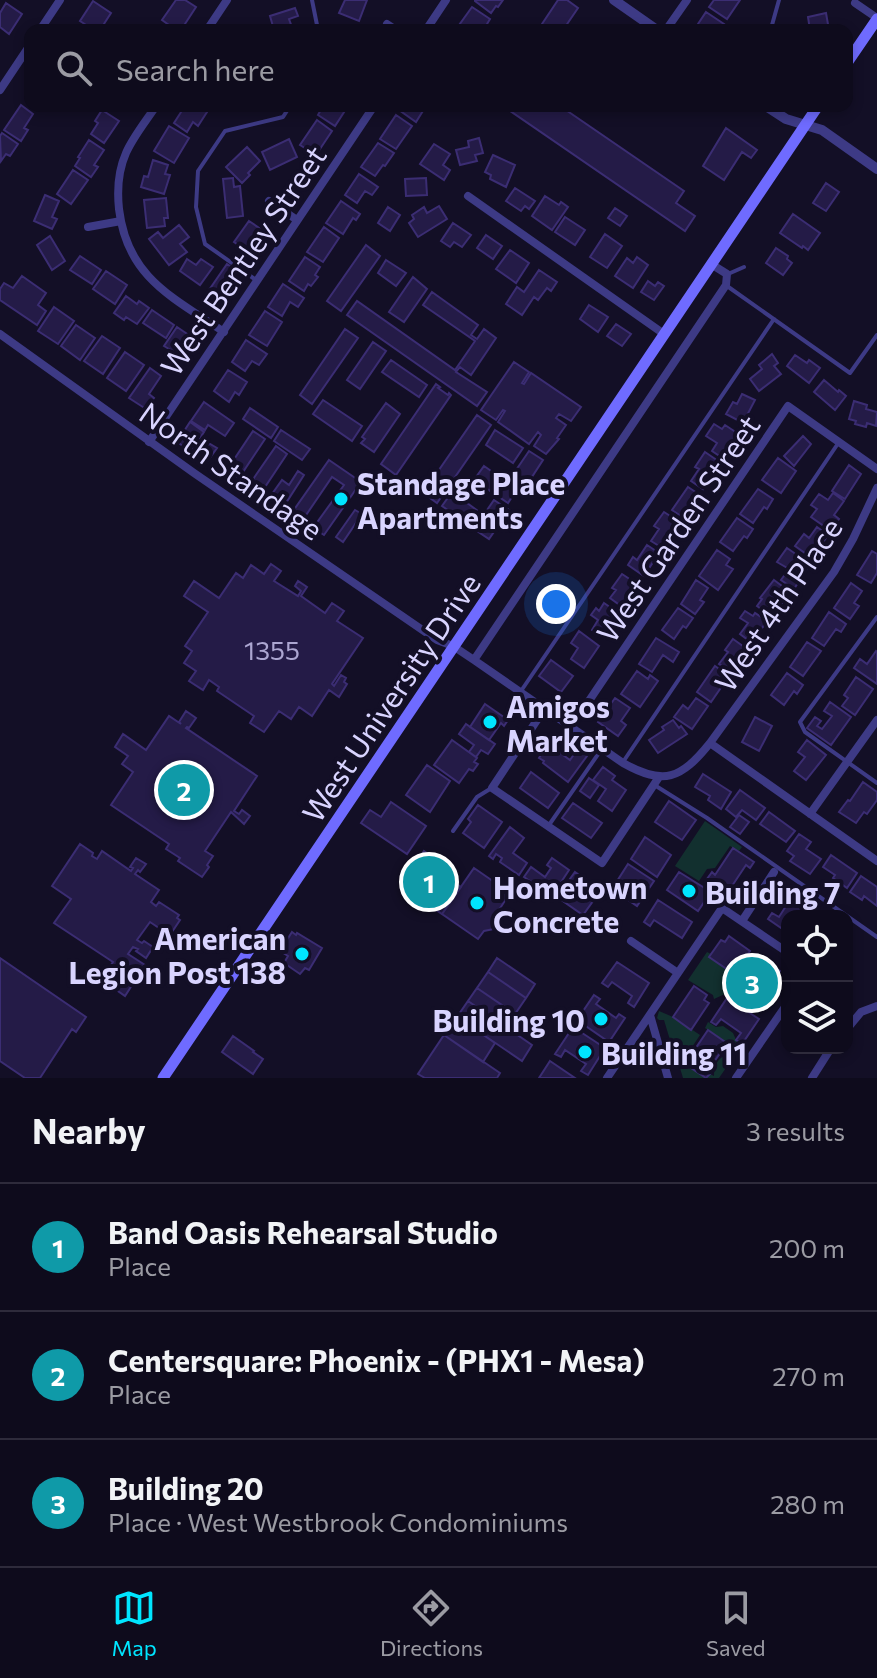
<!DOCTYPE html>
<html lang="en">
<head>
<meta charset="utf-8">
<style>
	body { margin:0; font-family:Commissioner,sans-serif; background:#171425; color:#f1f3f6 }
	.controls { position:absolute; right:24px; bottom:24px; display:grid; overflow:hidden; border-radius:16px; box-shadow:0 4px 12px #0003 }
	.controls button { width:72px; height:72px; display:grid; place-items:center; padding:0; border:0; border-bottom:2px solid #2e2b3b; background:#0e0b1c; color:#f1f3f6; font:40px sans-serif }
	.you { position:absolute; left:556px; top:604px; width:28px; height:28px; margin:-20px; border:6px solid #fff; border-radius:50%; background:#1a73e8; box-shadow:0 0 0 12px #1a73e833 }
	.badge { display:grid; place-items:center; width:52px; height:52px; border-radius:50%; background:#00e5ff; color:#fff; font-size:26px; font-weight:700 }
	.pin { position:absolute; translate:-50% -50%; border:4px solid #fff; box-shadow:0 2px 8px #0006 }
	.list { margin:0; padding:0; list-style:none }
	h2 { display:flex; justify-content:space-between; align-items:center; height:104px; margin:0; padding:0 32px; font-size:34px }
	h2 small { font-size:26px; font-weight:400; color:#9b9ba3 }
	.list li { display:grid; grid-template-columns:52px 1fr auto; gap:24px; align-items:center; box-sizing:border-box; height:128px; padding:0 32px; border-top:2px solid #2e2b3b }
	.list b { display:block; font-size:30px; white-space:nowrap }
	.list p { margin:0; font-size:26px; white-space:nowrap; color:#9b9ba3 }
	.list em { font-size:26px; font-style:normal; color:#9b9ba3 }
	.icon { flex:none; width:44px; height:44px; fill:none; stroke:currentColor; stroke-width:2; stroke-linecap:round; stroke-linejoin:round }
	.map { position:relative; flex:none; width:877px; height:1078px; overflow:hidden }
	.search { position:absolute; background:#0e0b1c; box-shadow:0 4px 12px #0003; left:24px; right:24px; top:24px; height:88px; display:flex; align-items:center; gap:20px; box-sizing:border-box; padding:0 28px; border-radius:16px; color:#9b9ba3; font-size:30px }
	.sheet { height:488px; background:#0e0b1c }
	nav { display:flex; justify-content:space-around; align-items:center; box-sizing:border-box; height:112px; border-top:2px solid #2e2b3b; background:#0e0b1c; font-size:22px; color:#9b9ba3 }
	nav a { display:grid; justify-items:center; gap:4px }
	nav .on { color:#00e5ff }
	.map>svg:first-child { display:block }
	.green { fill:#12302f }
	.building { fill:#241b47; stroke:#3b2d73; stroke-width:2 }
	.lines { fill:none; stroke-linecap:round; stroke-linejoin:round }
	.service { stroke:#3d3a85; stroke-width:4 }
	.minor { stroke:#3d3a85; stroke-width:8 }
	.tertiary { stroke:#3d3a85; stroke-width:10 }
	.secondary { stroke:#6f6bff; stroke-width:11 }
	.poi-dot { fill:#00e5ff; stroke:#130f26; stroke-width:3 }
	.labels { text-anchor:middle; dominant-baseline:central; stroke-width:8; stroke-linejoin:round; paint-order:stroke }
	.number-label { font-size:26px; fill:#aca6d1 }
	.street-label { font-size:30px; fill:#d9d4ff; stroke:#130f26 }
	.poi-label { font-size:30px; font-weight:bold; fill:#d9d4ff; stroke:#130f26; text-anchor:start }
</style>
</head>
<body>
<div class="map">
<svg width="877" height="1078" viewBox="0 0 877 1078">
	<rect width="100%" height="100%" fill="#130f26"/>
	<path class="green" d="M705,821L742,847L739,851L730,846L715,868L707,869L699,881L675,866Z
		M707,952L711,954L710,956L740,977L733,988L762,1007L758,1013L727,993L714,999L713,995L688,980Z
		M659,1011L673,1017L700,1035L682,1062L706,1078H683L680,1068L675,1065L674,1061L676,1060L664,1020H659L657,1018Z
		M708,1022L716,1027L723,1026L733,1033L737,1042L747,1051L745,1053L739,1049L719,1078H707L710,1074L714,1076C714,1065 717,1058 729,1054L733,1047L705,1028Z"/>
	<path class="building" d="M176,0H185L196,7L181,30H176L162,20Z
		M345,0H367L359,21L339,13Z
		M475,0H503L498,7L496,6L491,13L475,1Z
		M558,0H567L578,8L563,30H538Z
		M714,0H740L727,19L709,7Z
		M93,1L111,13L100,30H94L80,21Z
		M6,3L22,14L9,34L0,27V13Z
		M472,7L490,19L484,29L480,27L478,30H459L457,28Z
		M295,8L298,16L289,19L293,30H274L270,16Z
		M706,12L724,24L720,30H694Z
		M826,13L829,30H810L808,17Z
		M21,105L33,114L24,128L28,130L21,141L4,130Z
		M185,106H197L207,112L198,126L193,122L187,132L174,123Z
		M323,106H348L335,126L318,115Z
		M402,106H426L416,122L399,110Z
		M503,106H560L684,191L676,203L695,216L685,231Z
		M102,110L119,121L104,143L91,134L98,123L95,121Z
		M396,115L412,126L396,149L380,139Z
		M317,120L332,131L316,155L300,145Z
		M169,126L189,138L174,163L154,151Z
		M726,128L757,150L751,158L742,152L724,180L703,166Z
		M2,133L18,144L10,156L6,154L1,161L0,136Z
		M479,138L483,153L475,155L477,161L460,165L456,150L469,147L468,141Z
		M289,139L297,157L270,170L262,152Z
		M89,140L104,150L94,165L98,167L91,177L75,166L80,158L78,157Z
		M378,143L394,153L385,166L383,165L375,176L361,167Z
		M434,144L450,154L443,165L450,170L444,180L420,164Z
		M247,147L260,161L248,173L250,175L242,183L226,167Z
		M493,155L515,165L506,187L490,179L491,175L485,172Z
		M153,160L168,165L165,174L170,175L164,194L141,187L144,176L148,177Z
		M73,170L88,180L71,204L57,194Z
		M359,174L378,187L372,195L365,191L357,203L345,195Z
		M233,178L234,187L240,186L243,216L227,218L223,179Z
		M426,178L427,195L406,196L405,179Z
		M826,183L839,192L826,211L813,203Z
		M515,188L535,201L529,209L525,206L521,211L506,201Z
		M45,195L59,201L52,217L57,219L52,229L34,221Z
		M545,196L559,205L561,202L568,207L552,230L532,216Z
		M166,198L168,218H164L165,226L147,228L144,200Z
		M341,201L360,214L356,220L353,218L343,234L326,223Z
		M439,206L447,219L418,237L409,223L414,219L412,215L424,207L427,213Z
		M388,207L400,215L390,231L378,223Z
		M615,208L627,216L620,226L608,218Z
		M793,214L820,233L808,250L803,246L802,248L780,233Z
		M565,217L585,230L575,245L555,232Z
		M249,221L265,232L257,245L260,246L254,256L234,242Z
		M453,223L471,235L462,247L454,242L450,247L441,241Z
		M179,225L189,237L180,244L187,252L169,265L149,239L158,232L163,238Z
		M324,227L339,238L323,262L307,252Z
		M605,234L622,246L607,268L590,257Z
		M486,235L502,246L493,259L477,248Z
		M50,236L65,261L52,270L37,245Z
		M366,245L380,256L341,311L327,301Z
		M776,248L788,256L787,259L792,263L783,275L766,263Z
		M510,250L529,263L516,283L496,269Z
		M80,256L101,270L92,284L70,270Z
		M305,257L320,267L315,275L318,277L311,286L308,284L304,291L289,281Z
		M637,257L648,265L633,288L615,276L627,258L633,263Z
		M187,259L196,265L201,259L213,267L200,285L180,271Z
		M386,260L406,273L396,286L378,273Z
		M227,264L242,274L222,303L207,293Z
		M539,270L557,282L551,291L547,288L538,300L534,297L522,315L506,304L517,287L524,292Z
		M106,271L127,285L115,304L93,289Z
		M22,276L46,293L38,305L46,311L37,325L0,300V289L4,283L13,288Z
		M413,277L427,289L404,322L389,312Z
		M648,281L655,286L658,282L664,286L654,300L641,292Z
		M283,284L304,298L298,307L290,302L282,316L268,307Z
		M432,292L478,325L471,335L477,339L484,329L496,338L471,375L460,367L456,372L487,392L477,406L347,315L357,301L455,370L475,341L423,305Z
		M126,296L137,304L139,301L149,308L137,324L126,317L124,320L114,313Z
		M589,305L608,317L598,332L580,319Z
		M54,307L74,321L58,344L38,331Z
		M152,310L174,325L166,338L143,323Z
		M265,311L282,322L267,346L249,335Z
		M616,324L631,334L622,346L607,336Z
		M76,325L95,338L80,360L61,346Z
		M177,327L199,342L190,355L178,346L174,352L164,346Z
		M345,329L358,338L312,404L300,395Z
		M102,336L120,348L103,374L84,361Z
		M246,340L267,354L259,365L252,361L245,371L232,362Z
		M373,342L386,351L360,389L347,380Z
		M125,352L144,365L126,391L107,378Z
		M772,354L778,363L774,366L781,374L759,391L750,379L762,369L759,365Z
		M795,355L807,363L809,360L820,368L809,383L787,366Z
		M391,360L427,385L419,397L382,372Z
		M514,362L529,372L522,383L524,384L531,373L581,407L571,421L559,414L556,418L566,425L557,438L559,439L546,454L534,446L541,435L538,432L529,444L498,422L505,411L503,410L496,420L481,410Z
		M150,368L161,376L149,394L154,398L146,409L129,398Z
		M228,370L247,382L239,395L235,392L229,402L214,391Z
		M824,380L838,392L839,390L846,396L835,410L814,392Z
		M436,384L440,387L438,388L448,395L449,393L451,395L396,475L381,464Z
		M742,394L755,400L743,423L726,414L733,402L737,404Z
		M323,400L362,426L352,441L313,414Z
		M854,401L867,405L866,409L877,412L876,426L867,423L866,427L855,424L856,421L849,419Z
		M204,402L234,423L225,436L208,425L205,430L191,421Z
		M386,403L400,414L374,452L361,443L365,439L362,437Z
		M250,408L278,427L271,438L243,419Z
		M477,415L491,425L437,503L423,493Z
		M190,422L204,432L200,438L217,448L207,462L177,442Z
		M714,424L722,429L725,425L740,435L724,459L712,451L717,443L706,436Z
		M281,430L310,449L302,460L274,441Z
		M495,430L523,448L513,463L486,445Z
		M253,431L265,439L239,478L227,470Z
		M803,436L811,444L794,466L784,456Z
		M276,446L287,454L261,493L249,485Z
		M529,451L543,460L526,486L512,476Z
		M705,452L721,463L703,489L691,481L699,469L695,467Z
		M778,458L796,471L781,493L762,480Z
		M329,460L361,482L324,535L313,528L344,485L332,477L302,521L291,514Z
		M849,465L861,474L845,499L832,491Z
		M484,466L517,489L508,503L474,480Z
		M298,471L304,475L286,503L272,494L282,480L289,485Z
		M688,487L700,495L684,518L672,510Z
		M758,489L773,499L767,509L764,507L753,523L740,514Z
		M452,492L478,511L469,525L442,506Z
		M833,493L844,501L834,515L839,519L831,531L811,517L817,509L811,505L819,494L828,500Z
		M494,500L509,510L489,539L474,529Z
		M355,510L362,514L343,542L336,537Z
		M664,512L681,523L664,549L651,541L659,529L654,526Z
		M737,518L753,529L747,538L744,536L733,551L720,542Z
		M817,527L828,535L812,558L795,546L804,534L809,538Z
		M647,545L659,553L644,576L628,565L633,557L637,560Z
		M787,548L810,564L794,589L781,580L789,569L777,562Z
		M717,550L730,559L726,565L733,569L718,590L699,576Z
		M872,551L877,554V573L871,583L857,575Z
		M271,564L281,571L274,581L298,596L301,591L295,586L298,581L307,587L301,596L325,613L332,603L344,611L337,621L363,638L332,684L334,686L341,675L346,678L344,682L347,684L339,697L329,690L312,716L299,707L291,719L279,711L264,732L250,723L254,716L217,691L219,687L209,680L203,690L189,681L196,671L184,663L192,651L185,646L208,612L184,596L194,581L219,598L236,573L243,578L251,565L264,574Z
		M622,574L637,584L621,606L610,598L616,590L612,588Z
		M696,580L708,588L700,600L704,602L695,614L681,604Z
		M774,580L790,592L772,617L757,606L762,599L760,598Z
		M851,583L862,591L854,603L859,606L850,619L834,608Z
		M604,603L620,614L604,638L592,630L598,620L591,615L596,608L599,611Z
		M678,608L693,618L686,628L683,626L674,639L662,630Z
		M745,611L753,616L755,613L767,621L752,643L740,634L748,623L740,618Z
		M829,612L846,624L841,632L836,629L824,646L812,638Z
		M579,631L599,646L584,668L571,659L578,648L571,643Z
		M656,638L679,652L673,662L663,655L652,672L639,664Z
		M733,639L747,649L731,672L719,664L728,652L725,650Z
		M807,642L821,651L803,676L790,667Z
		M876,651L877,652V684L854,668L860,659L867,664Z
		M551,660L573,676L561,692L539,676Z
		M715,666L729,676L711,702L697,692Z
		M637,671L648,679L650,675L658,681L640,707L621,694Z
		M787,673L803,685L797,694L794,691L784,705L771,695Z
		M856,677L873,689L855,715L842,706L848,698L844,695Z
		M615,698L630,708L621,721L626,725L618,736L598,722Z
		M696,698L708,706L692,729L674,717L683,705L688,709Z
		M830,702L851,717L831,745L807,728L815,717L821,721L817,726L822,729L832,716L824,711Z
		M485,704L508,720L504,726L501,723L489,740L470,727Z
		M186,711L196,718L189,728L187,727L186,728L257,776L234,811L239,814L242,810L250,816L244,824L231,812L205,851L213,856L207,865L209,867L202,877L178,861L180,858L166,849L169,844L111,805L133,772L122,764L128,756L115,747L123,734L146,750L169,716L181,724L179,722Z
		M755,717L772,726L759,751L742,742Z
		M673,720L679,728L681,726L687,734L658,753L649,740L664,730L662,727Z
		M466,724L495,744L488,754L481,750L476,757L469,752L474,745L459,734Z
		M452,740L477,758L474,762L478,764L473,771L469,769L459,783L434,765Z
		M807,740L826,755L806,780L794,771L805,757L798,752Z
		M548,744L570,760L577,750L587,756L568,782L543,763L544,761L539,758Z
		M427,765L450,781L430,812L406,795Z
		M603,767L615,776L612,780L626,790L612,811L598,801L606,789L593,780Z
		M531,772L559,793L548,808L520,788Z
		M703,774L731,792L721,809L708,800L710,796L695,787Z
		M589,778L599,785L590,798L580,791Z
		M863,782L877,792V800L867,814L864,812L856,823L839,812L848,800L850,801Z
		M740,790L765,808L756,820L742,810L736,817L726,809Z
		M669,801L696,820L682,840L655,822Z
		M391,802L426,826L407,854L361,823L370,810L381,817Z
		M573,803L602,823L591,838L562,818Z
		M478,805L502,822L484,848L463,833L471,822L468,819Z
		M769,812L795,831L786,842L760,824Z
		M739,815L749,822L740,834L730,827Z
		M510,827L524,838L513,853L527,863L519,875L500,862L502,858L496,854L493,859L489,856Z
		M799,834L811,842L806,849L821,859L810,874L790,861L794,856L787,851Z
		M645,837L671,855L657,877L631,859Z
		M80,844L93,853L92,856L97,859L102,851L131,871L133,868L130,867L136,858L146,864L140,872L138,870L135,874L159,890L151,902L156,906L159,902L179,915L177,918L180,920L172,932L170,931L168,934L150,922L137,940L142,943L144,941L153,947L146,958L136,951L138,949L133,947L128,954L145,965L125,996L101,979L113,962L54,923L71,899L52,886Z
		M733,848L754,862L750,868L746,865L728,892L707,879L712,872L715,875Z
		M424,851L439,861L442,857L450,863L447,867L452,871L448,878L461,887L442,914L401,886Z
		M831,855L857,873L847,888L833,878L835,875L823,867Z
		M552,858L569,870L552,896L524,877L531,867L545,877L551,868L547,865Z
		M628,864L654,881L637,906L612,889Z
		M474,868L510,893L497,913L499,928L484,931L478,939L442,914Z
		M575,872L601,890L583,915L557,897Z
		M679,872L711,892L698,911L667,890Z
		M861,876L877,887V906L864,896L862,900L850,892Z
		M790,887L813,902L804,916H787V932L768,919L772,913L779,917L793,895L788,891Z
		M658,900L692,922L682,938L654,920L650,926L644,922Z
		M292,932L296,935L297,933L322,948L309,970L305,968L300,974L284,963L288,956L280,951Z
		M729,936L750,951L734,974L709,957L721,940L725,942Z
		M757,955L780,971L776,977L772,975L758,995L762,998L758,1004L734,988Z
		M0,958L86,1017L76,1032L72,1029L40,1078H25L0,1061Z
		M497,958L535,984L526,998L488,972Z
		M617,962L649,983L634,1007L628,1003L632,996L612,982L608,987L602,983Z
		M488,972L526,998L515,1014L477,988Z
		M694,986L707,995L704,1000L709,1003L691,1030L673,1017Z
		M477,988L515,1014L506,1027L468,1001Z
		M594,995L600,999L596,1004L616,1018L619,1014L625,1018L609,1042L577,1020Z
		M727,998L759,1019L742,1044L736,1040L741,1033L721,1019L716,1025L711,1022Z
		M468,1001L532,1045L522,1061L457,1017Z
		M457,1017L495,1043L483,1062L444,1035Z
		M573,1027L605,1048L588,1075L581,1071L586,1064L565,1050L561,1057L555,1054Z
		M708,1030L731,1046L727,1051L723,1049L707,1072L710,1074L706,1078L685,1064Z
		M444,1035L500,1073L497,1078H425L418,1074Z
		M233,1036L254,1051L253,1052L263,1059L253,1074L222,1052Z
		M550,1061L575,1078H539Z"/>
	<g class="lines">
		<path class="service" d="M312,0L318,30
			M769,30L772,25L779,0
			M728,274L744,267
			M256,280L205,244L196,207L198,171L225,131L283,117L290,106
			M727,286L850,373L877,335
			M877,617L800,722L805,732L877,783
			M521,691L774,319
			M623,762L839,442
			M656,786L707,818L877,937
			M549,825L601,750
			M453,831L477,797L490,789"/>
		<path class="minor" d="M855,3L877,18
			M387,24L396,30
			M40,30L60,0
			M207,30L227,0
			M426,30L446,0
			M666,30L687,0
			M0,90L30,45
			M156,106C146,121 133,137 126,153C118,171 117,190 119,209C127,277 172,297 224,332
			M468,196L664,334
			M269,201L297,220
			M88,227L121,221
			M0,334L194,473L437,640L453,646L474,660L623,763C664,786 681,779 710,743L877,861
			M149,442L374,106
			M474,660L726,285L727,274L711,264
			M545,708L492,788L602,863L659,777
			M572,726L788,406L877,469
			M710,743L834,572L853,539L877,488
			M810,814L877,720
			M742,921L774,872
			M631,941L678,973
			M650,1015L668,1078
			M847,1029L861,1012L877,1006
			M607,1078L722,908L787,952
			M736,1078L787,1004
			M812,1078L831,1048"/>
		<path class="tertiary" d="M614,0L657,30
			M766,106L786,119L822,130L877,169"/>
		<path class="secondary" d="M847,63L877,19
			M163,1078L818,106"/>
	</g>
	<g class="poi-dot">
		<circle cx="341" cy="499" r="8"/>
		<circle cx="490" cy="722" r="8"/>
		<circle cx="689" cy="891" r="8"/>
		<circle cx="477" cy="903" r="8"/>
		<circle cx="302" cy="954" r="8"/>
		<circle cx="601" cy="1019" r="8"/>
		<circle cx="585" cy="1052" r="8"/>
	</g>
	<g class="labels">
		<g class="number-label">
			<text x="272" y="649">1355</text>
		</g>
		<g class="street-label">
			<text transform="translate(242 260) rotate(-56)">West Bentley Street</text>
			<text transform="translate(232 470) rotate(35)">North Standage</text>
			<text transform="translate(677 528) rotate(-56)">West Garden Street</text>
			<text transform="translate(777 604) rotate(-56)">West 4th Place</text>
			<text transform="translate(390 697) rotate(-56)">West University Drive</text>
		</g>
		<g class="poi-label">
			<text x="357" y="482">Standage Place<tspan x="357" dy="34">Apartments</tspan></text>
			<text x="506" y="705">Amigos<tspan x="506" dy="34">Market</tspan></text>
			<text x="493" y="886">Hometown<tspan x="493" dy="34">Concrete</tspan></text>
			<text x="705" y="891">Building 7</text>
			<text x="286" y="937" text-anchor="end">American<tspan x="286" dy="34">Legion Post 138</tspan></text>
			<text x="585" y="1019" text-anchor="end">Building 10</text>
			<text x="601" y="1052">Building 11</text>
		</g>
	</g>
</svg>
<div class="controls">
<button><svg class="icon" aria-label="locate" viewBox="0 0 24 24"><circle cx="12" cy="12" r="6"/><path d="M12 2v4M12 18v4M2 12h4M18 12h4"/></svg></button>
<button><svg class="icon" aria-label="layers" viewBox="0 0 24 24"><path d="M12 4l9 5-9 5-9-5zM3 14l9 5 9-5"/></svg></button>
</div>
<div class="you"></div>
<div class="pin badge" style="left:429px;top:882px;background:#0f9aa8">1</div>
<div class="pin badge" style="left:184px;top:790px;background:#0f9aa8">2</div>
<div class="pin badge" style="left:752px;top:983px;background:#0f9aa8">3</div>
<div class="search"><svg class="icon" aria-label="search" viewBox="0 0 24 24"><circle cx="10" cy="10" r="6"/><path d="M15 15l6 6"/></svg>Search here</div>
</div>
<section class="sheet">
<h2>Nearby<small>3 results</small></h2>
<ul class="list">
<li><span class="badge" style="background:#0f9aa8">1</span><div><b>Band Oasis Rehearsal Studio</b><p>Place</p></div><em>200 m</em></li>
<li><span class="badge" style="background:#0f9aa8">2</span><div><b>Centersquare: Phoenix - (PHX1 - Mesa)</b><p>Place</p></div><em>270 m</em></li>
<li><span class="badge" style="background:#0f9aa8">3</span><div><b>Building 20</b><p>Place · West Westbrook Condominiums</p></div><em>280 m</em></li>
</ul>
</section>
<nav>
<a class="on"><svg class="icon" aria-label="map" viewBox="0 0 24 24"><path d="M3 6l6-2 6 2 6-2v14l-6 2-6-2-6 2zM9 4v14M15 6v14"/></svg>Map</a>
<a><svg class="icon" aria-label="directions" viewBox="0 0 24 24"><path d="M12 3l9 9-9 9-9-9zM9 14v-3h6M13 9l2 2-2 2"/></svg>Directions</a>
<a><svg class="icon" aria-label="saved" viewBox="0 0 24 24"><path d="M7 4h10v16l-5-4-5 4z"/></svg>Saved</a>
</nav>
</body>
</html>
